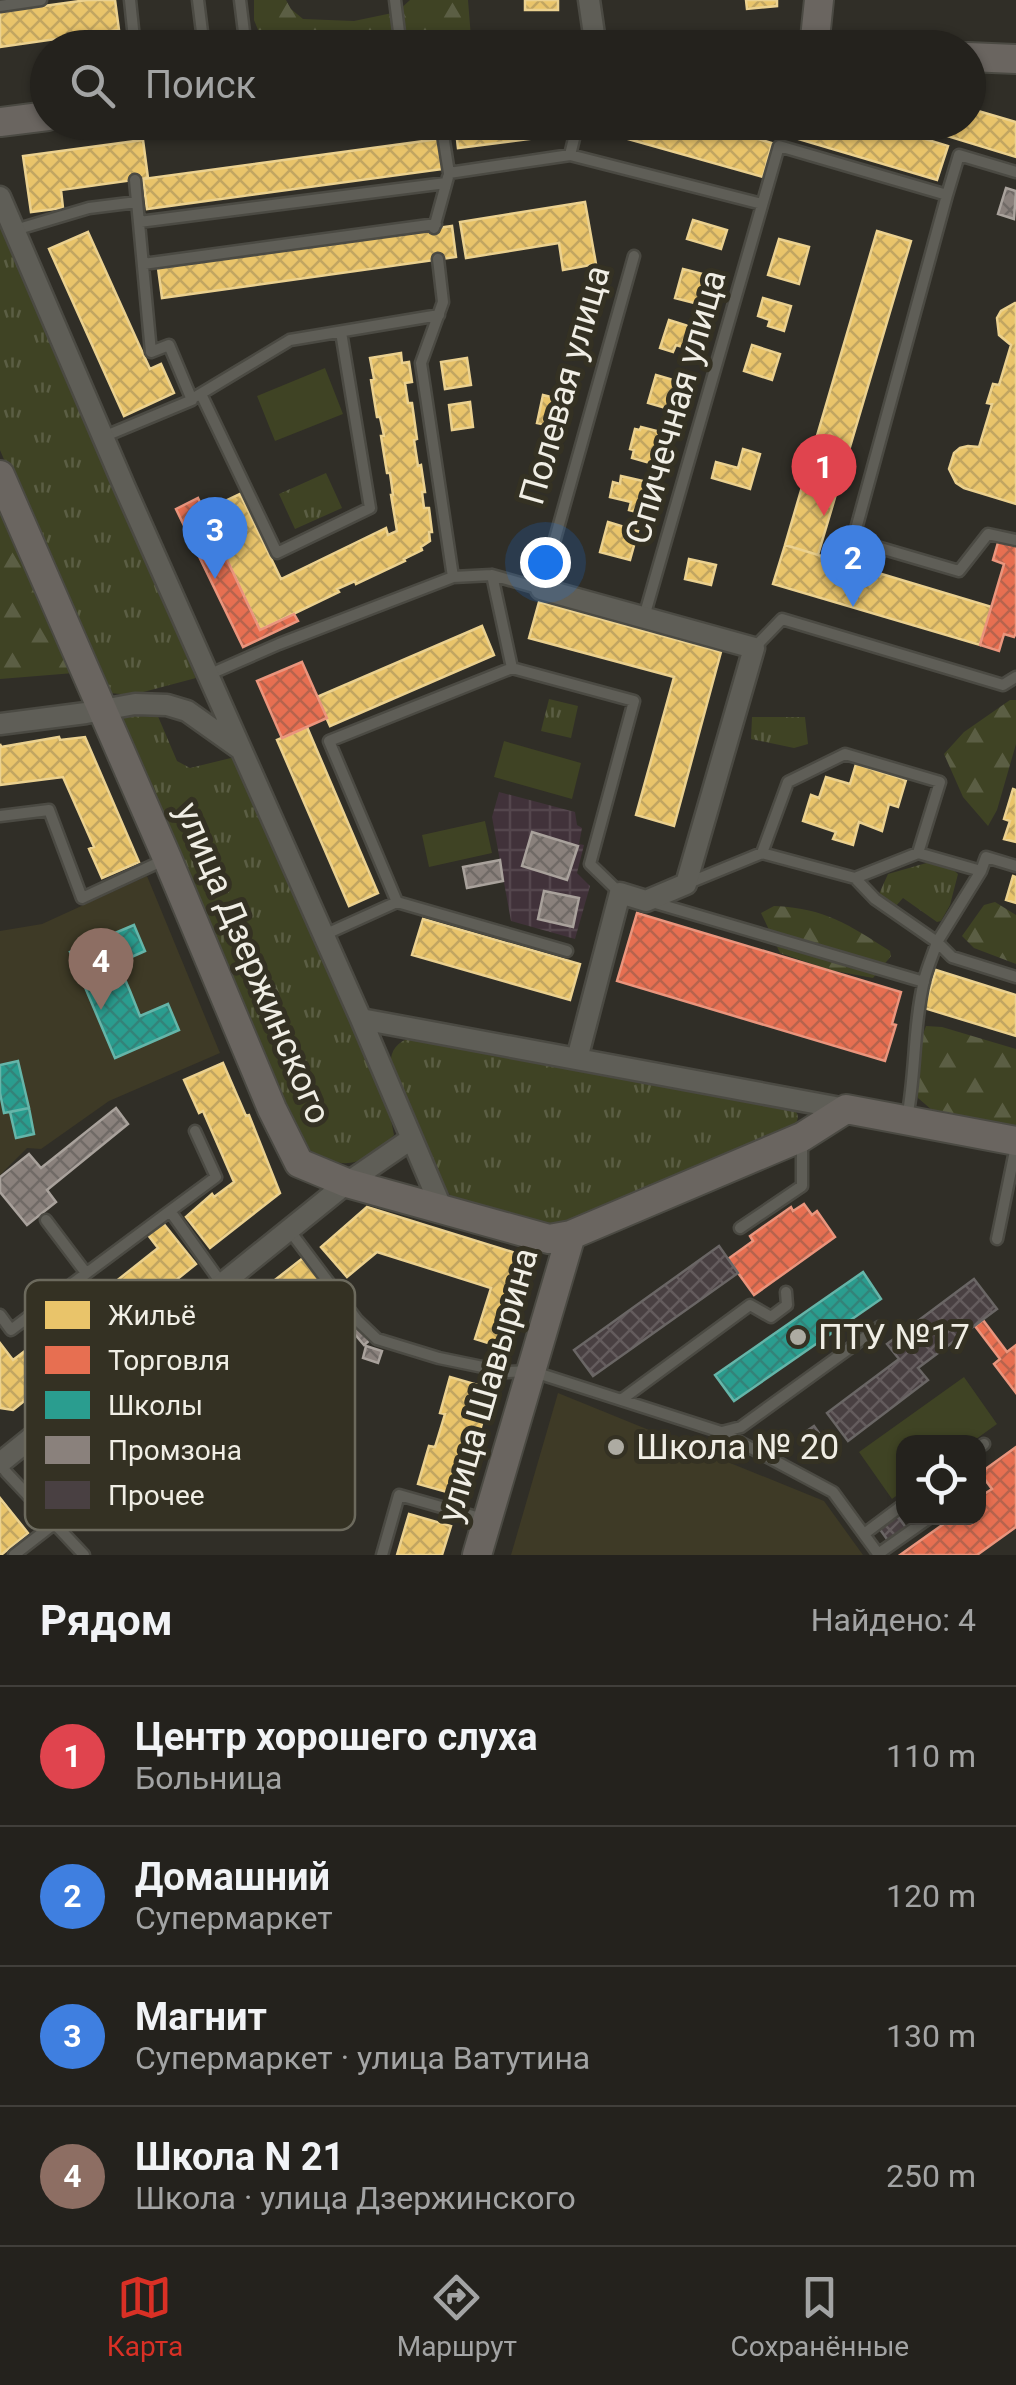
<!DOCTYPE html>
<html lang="ru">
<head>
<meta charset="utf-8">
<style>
	body { margin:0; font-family:Roboto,sans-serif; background:#302f2a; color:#f1f3f6 }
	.controls { position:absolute; right:30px; bottom:30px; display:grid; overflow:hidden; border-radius:20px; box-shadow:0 2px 8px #0004 }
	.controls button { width:90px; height:90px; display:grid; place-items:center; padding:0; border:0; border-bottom:2px solid #413f3b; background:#24221d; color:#f1f3f6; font:50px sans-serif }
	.you { position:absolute; left:545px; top:562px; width:35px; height:35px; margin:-25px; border:8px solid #fff; border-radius:50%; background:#1a73e8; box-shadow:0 0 0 15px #1a73e833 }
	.badge { display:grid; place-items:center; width:65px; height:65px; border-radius:50%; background:#d93025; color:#fff; font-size:32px; font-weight:700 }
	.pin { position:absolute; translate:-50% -82px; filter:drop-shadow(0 2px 5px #0008) }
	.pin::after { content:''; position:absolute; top:52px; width:35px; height:30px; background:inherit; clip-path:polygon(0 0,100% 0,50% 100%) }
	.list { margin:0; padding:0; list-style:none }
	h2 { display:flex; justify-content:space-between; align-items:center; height:130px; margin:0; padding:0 40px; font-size:42px }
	h2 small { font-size:32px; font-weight:400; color:#a3a4a4 }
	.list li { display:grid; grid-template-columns:65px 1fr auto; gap:30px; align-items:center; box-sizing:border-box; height:140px; padding:0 40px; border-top:2px solid #413f3b }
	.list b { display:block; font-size:38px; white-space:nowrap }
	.list p { margin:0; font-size:32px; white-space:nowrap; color:#a3a4a4 }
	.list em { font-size:32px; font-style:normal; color:#a3a4a4 }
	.icon { flex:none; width:55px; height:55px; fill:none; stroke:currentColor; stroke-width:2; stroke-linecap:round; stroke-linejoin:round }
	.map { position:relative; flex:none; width:1016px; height:1555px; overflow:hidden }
	.search { position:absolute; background:#24221d; box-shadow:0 2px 8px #0004; left:30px; right:30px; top:30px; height:110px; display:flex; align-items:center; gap:25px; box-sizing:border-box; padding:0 35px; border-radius:55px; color:#a3a4a4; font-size:38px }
	.sheet { height:690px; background:#24221d }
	nav { display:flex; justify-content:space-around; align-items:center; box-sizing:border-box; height:140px; border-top:2px solid #413f3b; background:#24221d; font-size:28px; color:#a3a4a4 }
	nav a { display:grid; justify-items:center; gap:5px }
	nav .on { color:#d93025 }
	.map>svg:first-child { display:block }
	.industrial { fill:url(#industrial-grid) }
	.built { fill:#3e3a26 }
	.grass { fill:url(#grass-tufts) }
	.forest { fill:url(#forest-firs) }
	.pitch { fill:#3f4324 }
	.homes { fill:url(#homes-cross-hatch); stroke:#ebd18f; stroke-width:2.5 }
	.shops { fill:url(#shops-cross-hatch); stroke:#ea957d; stroke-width:2.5 }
	.schools { fill:url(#schools-cross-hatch); stroke:#65b5a9; stroke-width:2.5 }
	.industry { fill:url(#industry-cross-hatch); stroke:#a9a29c; stroke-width:2.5 }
	.building { fill:url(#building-cross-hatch); stroke:#6a6665; stroke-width:2.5 }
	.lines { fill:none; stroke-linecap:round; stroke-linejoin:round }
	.lane-casing { stroke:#4b4a43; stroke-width:15 }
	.street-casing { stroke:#4b4a43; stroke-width:25 }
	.secondary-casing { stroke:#4b4a43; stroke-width:32 }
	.lane { stroke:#5f5e57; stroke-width:10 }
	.street { stroke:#5f5e57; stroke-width:20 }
	.secondary { stroke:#6a6560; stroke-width:28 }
	.poi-dot { fill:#adaba2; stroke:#343123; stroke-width:4 }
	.labels { text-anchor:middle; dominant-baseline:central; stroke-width:10; stroke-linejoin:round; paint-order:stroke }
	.street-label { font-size:35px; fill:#f0eee5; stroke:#343123 }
	.poi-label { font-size:35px; fill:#f0eee5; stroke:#343123; text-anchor:start }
	.key { fill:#343123; stroke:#6c6a5d; stroke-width:2.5 }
	.key-label { font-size:28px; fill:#f0eee5 }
</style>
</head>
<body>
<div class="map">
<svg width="1016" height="1555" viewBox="0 0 1016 1555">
	<defs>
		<pattern id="industrial-grid" width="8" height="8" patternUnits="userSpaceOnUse" patternTransform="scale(2.5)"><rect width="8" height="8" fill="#41323a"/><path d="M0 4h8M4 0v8" fill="none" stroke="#54464d"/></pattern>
		<pattern id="grass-tufts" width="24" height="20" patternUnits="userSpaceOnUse" patternTransform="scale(2.5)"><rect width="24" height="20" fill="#3f4324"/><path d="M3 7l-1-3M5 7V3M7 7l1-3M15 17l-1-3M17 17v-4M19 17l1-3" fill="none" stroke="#5b5e44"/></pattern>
		<pattern id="forest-firs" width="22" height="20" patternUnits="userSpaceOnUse" patternTransform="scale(2.5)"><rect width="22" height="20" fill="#3f4324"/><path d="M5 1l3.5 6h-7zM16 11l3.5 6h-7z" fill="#5b5e44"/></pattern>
		<pattern id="homes-cross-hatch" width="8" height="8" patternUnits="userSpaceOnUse" patternTransform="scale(2.5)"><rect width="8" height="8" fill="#e9c46a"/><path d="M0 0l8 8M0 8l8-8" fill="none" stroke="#c1a561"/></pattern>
		<pattern id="shops-cross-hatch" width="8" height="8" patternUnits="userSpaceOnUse" patternTransform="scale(2.5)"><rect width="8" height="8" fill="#e76f51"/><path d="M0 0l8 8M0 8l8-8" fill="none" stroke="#b7634d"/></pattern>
		<pattern id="schools-cross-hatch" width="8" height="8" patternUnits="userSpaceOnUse" patternTransform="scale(2.5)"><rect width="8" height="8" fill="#2a9d8f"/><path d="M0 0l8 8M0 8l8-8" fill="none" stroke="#338379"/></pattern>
		<pattern id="industry-cross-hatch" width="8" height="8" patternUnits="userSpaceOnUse" patternTransform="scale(2.5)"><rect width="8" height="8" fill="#8a817c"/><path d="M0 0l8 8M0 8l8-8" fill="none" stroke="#706a66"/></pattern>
		<pattern id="building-cross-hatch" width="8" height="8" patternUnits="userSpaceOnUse" patternTransform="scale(2.5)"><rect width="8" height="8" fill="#494042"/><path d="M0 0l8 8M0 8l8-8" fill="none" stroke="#645c5d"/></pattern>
	</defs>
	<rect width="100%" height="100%" fill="#302e27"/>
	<path class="industrial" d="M499,792L575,812L577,825L582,828L579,844L584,845L577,873L590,886L575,939L511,921L492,817Z"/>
	<path class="built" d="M147,876L220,1053L109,1101L41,1149L27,1148L0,1175V931L42,924Z
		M558,1393L824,1501L863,1555H511Z"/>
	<path class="grass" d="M0,217L196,678L132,695L109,693L97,679L0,450Z
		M326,473L342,508L295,529L279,494Z
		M549,699L578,706L571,738L541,731Z
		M157,714L177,761L190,768L235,757L388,1105L394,1135C357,1171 339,1172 297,1141L114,720L120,716Z
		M752,717H805L808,744L794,748L751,739Z
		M930,862L950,867L958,874L950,905L941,921L937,922L903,898L895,907L879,894L888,874Z
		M411,1038L791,1107C798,1113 800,1116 795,1125L577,1224L545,1225L467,1204L451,1196L442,1184L391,1069C389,1053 395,1042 411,1038Z"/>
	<path class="forest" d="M254,0H286L291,9L303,19L354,21L397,12L410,0H468L471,38L404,47H265L254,20Z
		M0,509L74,673L0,679Z
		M1010,700H1016V744L997,810L988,826L963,797L944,754L964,732Z
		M995,902L1016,915V964L974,948L962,936L984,905Z
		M774,906C825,908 849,925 890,951L891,956L873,978L830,970L780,953L761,913Z
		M926,1026L942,1027L1016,1049V1130L940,1117L918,1098C916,1073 916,1049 926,1026Z"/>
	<path class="pitch" d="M325,368L343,414L275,441L257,396Z
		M504,741L581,763L572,799L494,777Z
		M485,821L492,853L429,867L422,835Z
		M964,1377L997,1424L972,1442H904L903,1491L892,1499L859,1452Z"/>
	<path class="homes" d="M87,0H115L119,30L0,47V12Z
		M525,0H558V10H525Z
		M746,0H777V6L747,9Z
		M968,108L1016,122V157L947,136L951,122H968Z
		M455,122H543L545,137L458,148Z
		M594,122H700L772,143L763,177L592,129Z
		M773,122H870L948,146L937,180L771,131Z
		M439,139L443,169L147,209L143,179Z
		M143,140L148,178L61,190L63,208L31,212L23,156Z
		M585,202L596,264L563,270L559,243L466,258L460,222Z
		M693,220L727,230L721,249L687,239Z
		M452,226L456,257L162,298L158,268Z
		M877,231L911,241L818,555L785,545Z
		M88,232L150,369L161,364L174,393L124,416L49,249Z
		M779,239L809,247L799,284L768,275Z
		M683,269L714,277L706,306L675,298Z
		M763,298L791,306L784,331L768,326L770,320L758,316Z
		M1015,303H1016V504L964,488L956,483L949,469L954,453L960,448L968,446L979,447L992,404L987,403L993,384L999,385L1011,345L999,335L997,318L1001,311Z
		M669,320L698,329L692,350L676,345L673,352L660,348Z
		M752,345L780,354L772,380L744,371Z
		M401,353L402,363L409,362L412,382L405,383L408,403H412L417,439L414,440L418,466L421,465L425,492H422L424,508H429L432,532H429L430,541L421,547L422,550L404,559L405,561L356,584L355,581L337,589L339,592L260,630L204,511L240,494L281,579L386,528L388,535L397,531L391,495H393L390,473H387L381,436H384L380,417H377L371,380L374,379L370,358Z
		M467,358L471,385L445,389L441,362Z
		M656,375L684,383L676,411L648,403Z
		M543,395L559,399L556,414L568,417L565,429L537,423Z
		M470,402L473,427L452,430L449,405Z
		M641,427L668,434L660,466L632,458L634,450L630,449L635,429L640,430Z
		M743,449L760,454L750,489L712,478L716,462L738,468Z
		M621,476L656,484L649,515L629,510L631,502L610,497L613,482L620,484Z
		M608,522L638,531L630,560L600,552Z
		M785,545L992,607L980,645L773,584Z
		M689,559L716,565L711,585L685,579Z
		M539,602L721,652L674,826L636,815L674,677L529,638Z
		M482,626L494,655L330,726L317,697Z
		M307,727L378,893L349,906L277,740Z
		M59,737L60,740L85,737L139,862L102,878L89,849L94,847L63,777L0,785V744L1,747Z
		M856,764L906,780L898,807L889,804L882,831L859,822L853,845L833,839L836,832L803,821L811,795L819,798L826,777L850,784Z
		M1013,789L1016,790V842L1004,839L1010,821L1004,819Z
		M1013,876L1016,877V903L1006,900Z
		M423,919L580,964L570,1000L412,955Z
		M936,970L1016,995V1036L924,1008Z
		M223,1063L246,1116L249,1115L280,1193L210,1248L186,1217L212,1194L214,1197L234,1182L203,1111L199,1113L184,1080Z
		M367,1207L535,1259L507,1349L475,1339L491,1288L377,1252L347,1277L321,1247Z
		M163,1223L196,1264L118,1327L95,1298L158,1248L148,1235Z
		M303,1258L330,1293L300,1316L297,1312L268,1335L271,1340L243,1361L216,1326Z
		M64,1313L92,1347L13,1410L0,1408V1343L13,1360L38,1341L35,1337Z
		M450,1377L492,1389L461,1496L418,1484L429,1446L435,1447L445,1414L440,1413Z
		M0,1498L28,1533L1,1555H0Z
		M409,1514L451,1526L442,1555H397Z"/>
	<path class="shops" d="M198,498L260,630L294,614L298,621L243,647L176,509Z
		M999,539L1016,544V633L1014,637L1004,634L999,651L980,645L1004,564L993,560Z
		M302,662L327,718L282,738L257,681Z
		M637,913L901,992L892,1024L896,1025L885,1061L617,981Z
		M804,1204L812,1215L817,1211L835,1237L754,1295L728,1259L753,1241L750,1236L791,1207L793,1211Z
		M983,1320L1007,1352L1016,1345V1393L994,1364L1000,1359L975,1326Z
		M1016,1447V1527L977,1555H900L952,1518H978V1498L992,1489L980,1473Z"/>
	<path class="schools" d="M134,925L145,951L118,963L130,991L140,1016L168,1004L179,1030L115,1058L70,952Z
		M18,1061L29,1108L4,1113L0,1093V1065Z
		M29,1108L34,1134L16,1138L10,1112Z
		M863,1272L881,1299L734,1401L715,1375Z"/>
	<path class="industry" d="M1006,188L1016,191L1014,219L998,214Z
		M532,832L578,846L567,880L522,866Z
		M500,860L503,881L467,888L463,867Z
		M544,891L579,898L573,927L538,919Z
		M116,1108L128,1124L47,1190L56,1202L27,1225L0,1192V1177L29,1154L41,1168Z
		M354,1319L371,1339L364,1345L347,1325Z
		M366,1346L382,1351L378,1363L363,1358Z"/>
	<path class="building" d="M719,1246L738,1273L593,1376L574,1350Z
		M974,1279L997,1309L918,1368L928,1380L848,1441L827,1413L899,1359L887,1344Z
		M814,1426L826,1443L813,1452L801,1435Z
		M897,1515L907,1529L889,1542L879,1528Z"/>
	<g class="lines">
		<g class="lane-casing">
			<path id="lane" d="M130,0L135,48
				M198,0L204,48
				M395,0L401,48
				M0,6L41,0
				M204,45L245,40L240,0
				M441,122L449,173L570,155L762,204
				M570,155L578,122
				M947,195L853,540L959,571L988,534L1016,540
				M139,222L446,183
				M434,228L448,177
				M15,230L89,208L137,202
				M438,259L443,302L421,363L453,577
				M143,264L436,224
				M201,394L277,553L370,508L341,332
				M197,396L290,340L439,315
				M103,437L192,400L169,345L151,352L135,180
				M492,575L512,668
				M644,617L779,146L947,195L959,155L1016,172
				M754,648L782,619L1003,685L1016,677
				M208,675L279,644L453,577L492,575L541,589L634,256
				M0,816L49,810L82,898L164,860
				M918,853L981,871
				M1016,866L986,857L981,871L937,942L952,957L1016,977
				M855,878L875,899L937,942C933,955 927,968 924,981C913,1026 916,1073 907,1118
				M686,884L762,853L855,878L918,853L940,782L845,754L788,782L762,853
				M397,902L329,741L512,668L634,701L590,864L620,893
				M652,902L924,982
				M324,935L397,902L567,951
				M195,1131L216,1177L170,1211L222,1284
				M46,1220L86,1273
				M740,1228L802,1186V1138
				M290,1231L357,1320L377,1339L439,1358L507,1372L531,1371L721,1432L833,1492L879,1555
				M997,1239L1016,1146
				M0,1315L11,1330L68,1287
				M124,1362L68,1287L170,1211
				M621,1400L750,1305L771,1317L787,1305L786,1292
				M722,1432L741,1427L879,1327
				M978,1448L984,1444
				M0,1463L6,1472L84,1555
				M864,1534L904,1504
				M878,1554L929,1518
				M14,1555L238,1381L185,1314
				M382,1555L399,1495L487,1520"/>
		</g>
		<g class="street-casing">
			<path id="street" d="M589,0L596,48
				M0,197L125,488L361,1019L846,1109
				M541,589L754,648L686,884L646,901L620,893L577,1059
				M0,724L86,713L135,704L167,705L187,711L239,748
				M361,1019L441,1207
				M0,1463L347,1183L411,1139"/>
		</g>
		<g class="secondary-casing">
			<path id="secondary" d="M814,48L819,0
				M968,57L1016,59
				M0,122L48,116
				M0,475L167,858L272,1109L299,1163L347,1183L549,1239L571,1235L802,1137L846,1109L1016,1141
				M477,1555L571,1235"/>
		</g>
		<use href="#lane" class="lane"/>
		<use href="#street" class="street"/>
		<use href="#secondary" class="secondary"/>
	</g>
	<g class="poi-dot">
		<circle cx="798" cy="1337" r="10"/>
		<circle cx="616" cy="1447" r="10"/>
	</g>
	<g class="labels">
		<g class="street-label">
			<text transform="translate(565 385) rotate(-74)">Полевая улица</text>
			<text transform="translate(676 407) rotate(-74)">Спичечная улица</text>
			<text transform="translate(253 963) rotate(67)">улица Дзержинского</text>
			<text transform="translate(488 1385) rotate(-74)">улица Шавырина</text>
		</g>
		<g class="poi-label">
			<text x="818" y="1337">ПТУ №17</text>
			<text x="636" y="1447">Школа № 20</text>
		</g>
	</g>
	<rect x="25" y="1280" width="330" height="250" rx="15" class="key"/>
	<rect x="45" y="1301" width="45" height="28" fill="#e9c46a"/>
	<rect x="45" y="1346" width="45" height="28" fill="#e76f51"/>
	<rect x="45" y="1391" width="45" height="28" fill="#2a9d8f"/>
	<rect x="45" y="1436" width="45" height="28" fill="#8a817c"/>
	<rect x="45" y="1481" width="45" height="28" fill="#494042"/>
	<g class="key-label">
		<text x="108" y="1325">Жильё</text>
		<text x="108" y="1370">Торговля</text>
		<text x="108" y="1415">Школы</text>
		<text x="108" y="1460">Промзона</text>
		<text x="108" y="1505">Прочее</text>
	</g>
</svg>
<div class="controls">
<button><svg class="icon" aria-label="locate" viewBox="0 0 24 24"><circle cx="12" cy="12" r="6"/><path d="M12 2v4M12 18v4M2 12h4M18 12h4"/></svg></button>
</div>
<div class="you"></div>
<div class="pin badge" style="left:824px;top:516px;background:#e0444e">1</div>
<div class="pin badge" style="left:853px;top:607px;background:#3f7fe0">2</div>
<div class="pin badge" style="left:215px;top:579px;background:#3f7fe0">3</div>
<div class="pin badge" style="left:101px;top:1010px;background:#8d6e63">4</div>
<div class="search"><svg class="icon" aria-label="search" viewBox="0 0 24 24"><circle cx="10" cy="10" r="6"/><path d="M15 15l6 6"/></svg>Поиск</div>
</div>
<section class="sheet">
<h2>Рядом<small>Найдено: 4</small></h2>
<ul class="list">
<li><span class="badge" style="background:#e0444e">1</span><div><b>Центр хорошего слуха</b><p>Больница</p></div><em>110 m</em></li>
<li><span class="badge" style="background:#3f7fe0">2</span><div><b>Домашний</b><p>Супермаркет</p></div><em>120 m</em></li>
<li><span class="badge" style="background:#3f7fe0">3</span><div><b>Магнит</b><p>Супермаркет · улица Ватутина</p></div><em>130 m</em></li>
<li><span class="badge" style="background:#8d6e63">4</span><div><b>Школа N 21</b><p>Школа · улица Дзержинского</p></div><em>250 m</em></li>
</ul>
</section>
<nav>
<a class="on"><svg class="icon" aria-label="map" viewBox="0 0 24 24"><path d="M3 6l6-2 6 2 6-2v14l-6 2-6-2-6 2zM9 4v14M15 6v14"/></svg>Карта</a>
<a><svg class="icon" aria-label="directions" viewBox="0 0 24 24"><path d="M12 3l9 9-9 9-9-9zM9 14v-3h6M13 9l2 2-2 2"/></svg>Маршрут</a>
<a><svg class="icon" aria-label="saved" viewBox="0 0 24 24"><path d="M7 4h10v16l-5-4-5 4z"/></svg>Сохранённые</a>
</nav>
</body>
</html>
